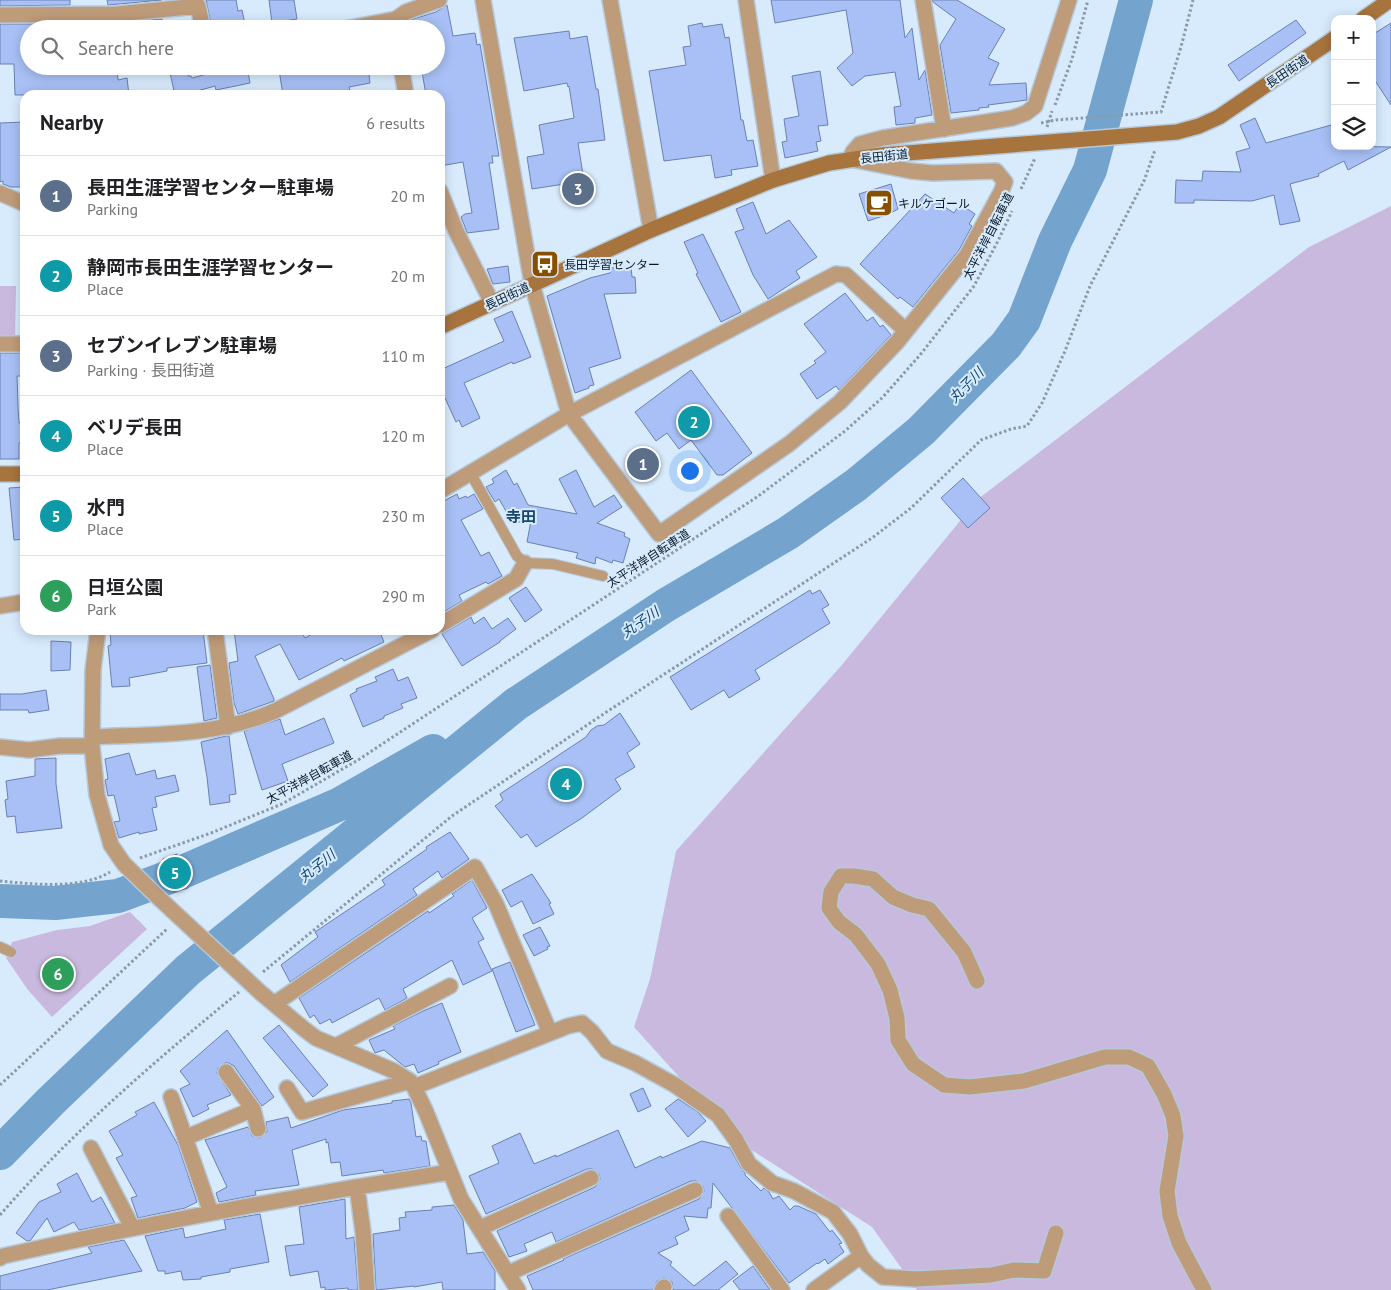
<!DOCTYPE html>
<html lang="en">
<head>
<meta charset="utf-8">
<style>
	body { margin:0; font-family:"PT Sans","Noto Sans JP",sans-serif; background:#f6f6f6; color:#202124 }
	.controls { position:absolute; right:15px; top:15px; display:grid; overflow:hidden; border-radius:10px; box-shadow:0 2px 12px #0003 }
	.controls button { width:45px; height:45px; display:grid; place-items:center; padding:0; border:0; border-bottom:1px solid #e0e0e0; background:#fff; color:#202124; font:25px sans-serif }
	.you { position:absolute; left:689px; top:470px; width:18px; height:18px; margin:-12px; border:4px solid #fff; border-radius:50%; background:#1a73e8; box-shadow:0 0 0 8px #1a73e833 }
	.badge { display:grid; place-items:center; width:32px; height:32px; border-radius:50%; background:#875000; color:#fff; font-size:16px; font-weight:700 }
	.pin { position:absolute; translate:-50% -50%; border:2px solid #fff; box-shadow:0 1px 5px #0006 }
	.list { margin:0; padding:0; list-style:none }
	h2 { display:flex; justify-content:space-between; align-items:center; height:65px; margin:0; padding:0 20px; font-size:21px }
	h2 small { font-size:16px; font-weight:400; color:#757577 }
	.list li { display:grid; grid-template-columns:32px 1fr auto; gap:15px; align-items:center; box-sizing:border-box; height:80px; padding:0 20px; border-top:1px solid #e0e0e0 }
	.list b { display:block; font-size:19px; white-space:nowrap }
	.list p { margin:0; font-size:16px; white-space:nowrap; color:#757577 }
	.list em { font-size:16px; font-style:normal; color:#757577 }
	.icon { flex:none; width:28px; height:28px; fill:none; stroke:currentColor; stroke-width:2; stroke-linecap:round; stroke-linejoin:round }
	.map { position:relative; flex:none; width:1391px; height:1290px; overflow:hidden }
	.search { position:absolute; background:#fff; box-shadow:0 2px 12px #0003; left:20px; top:20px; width:425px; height:55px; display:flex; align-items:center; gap:12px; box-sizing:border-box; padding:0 18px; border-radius:28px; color:#757577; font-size:19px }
	.panel { position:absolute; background:#fff; box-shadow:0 2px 12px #0003; left:20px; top:90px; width:425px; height:545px; border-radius:15px }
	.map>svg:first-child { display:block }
	.green { fill:#cab9de }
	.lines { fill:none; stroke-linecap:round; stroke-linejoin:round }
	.river { stroke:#74a4ce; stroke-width:34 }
	.building { fill:#a8c0f5; stroke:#6a80b2 }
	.service-casing { stroke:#b6c9db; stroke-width:12 }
	.minor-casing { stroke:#b6c9db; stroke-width:18 }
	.tertiary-casing { stroke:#b6c9db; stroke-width:18 }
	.secondary-casing { stroke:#b6c9db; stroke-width:18 }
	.path { stroke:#889bac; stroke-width:3; stroke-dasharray:2.5 2.5; stroke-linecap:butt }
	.service { stroke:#be9b79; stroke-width:10 }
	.minor { stroke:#be9b79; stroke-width:15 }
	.tertiary { stroke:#be9b79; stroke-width:15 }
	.secondary { stroke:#a7743e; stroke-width:15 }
	.labels { text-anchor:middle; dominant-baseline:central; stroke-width:4; stroke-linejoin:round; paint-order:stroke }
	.street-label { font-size:12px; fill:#061929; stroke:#d8ebfd }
	.poi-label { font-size:12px; fill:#061929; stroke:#d8ebfd; text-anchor:start }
	.water-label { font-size:14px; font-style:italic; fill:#0f476f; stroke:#d8ebfd }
	.quarter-label { font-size:15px; font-weight:bold; fill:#18476b; stroke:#d8ebfd }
</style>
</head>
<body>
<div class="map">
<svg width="1391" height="1290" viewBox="0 0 1391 1290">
	<rect width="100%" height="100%" fill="#d8ebfd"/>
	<path class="green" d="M1391,206V1290H917L872,1227L736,1140L634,1027L650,979L676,851L841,666L978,499L1309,247Z
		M0,286H16L15,338L0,339Z
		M130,912L147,929L52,1017L28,990L6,958L12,942L57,930L90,926Z"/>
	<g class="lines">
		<path class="river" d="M0,901L55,903L118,896L180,873L340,804L433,751
			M0,1153L51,1101L188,970L516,704L666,605L788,533L856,485L921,431L1006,345L1024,320L1055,241L1090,170L1136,0"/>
	</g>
	<path class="building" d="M0,0H70V5L0,6Z
		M107,0H162L108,5Z
		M206,0H236L238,11L242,10L246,29H212Z
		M269,0H294L297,19L272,23Z
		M771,0H900L905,38L912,28L919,80L925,70L932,115L915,118V123L896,125L894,107L901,106L895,72L865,76L852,86L837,68L853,53L846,10L775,23Z
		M932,0H957L1005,29L988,58L999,63L989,85L1026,83L1027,100L988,105L989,107L979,108V110L951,113L940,45L956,19L933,2Z
		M447,5L453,36L475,33L477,45L480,44L499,156H492L493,163H489L499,229L467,233L465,227L461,217L465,214L472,213L463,162L440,166V95H426L421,66H436V29H406V24L410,20L436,12Z
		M162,19V29H108V23Z
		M1296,20L1306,33L1239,81L1228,65Z
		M702,23L703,27L722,24L725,38L729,37L741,120H743L747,141L753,140L758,166L731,170L732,175L715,178L711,155L664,161L649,71L686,65L683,47L691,46L688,26Z
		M1391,23V105L1372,76V35Z
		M0,24H70V29H29V66H117L118,80L127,78L129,95H15L14,64H0Z
		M569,31L570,39L587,36L596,89H598L605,140L578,143L584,181L532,189L527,157L544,154L539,125L574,118L569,86L568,87L567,83L524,91L514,38Z
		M226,66H247L250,83L216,90L215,86L183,95H175L170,73L186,69L188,76H191L192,78L218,71L217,68Z
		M288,66H368L370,83L349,87L351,95H283L279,70L289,69Z
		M820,71L828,125L818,126L821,141L816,142L818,151L785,158L782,142L787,141L784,119L799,116L792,76Z
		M1255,118L1266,143L1335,124V146L1391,147L1348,170L1344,161L1318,174L1319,176L1290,184L1300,221L1280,225L1274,195L1252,201L1194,200V203H1175L1176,180L1202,181L1203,171L1241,172L1236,152L1250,148L1240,125Z
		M25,122V187H11L3,184V181L0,182V123Z
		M891,184L898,209L889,214L868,221L859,194Z
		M925,194L954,213L960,204L975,214L969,224L972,226L959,250L913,307L900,297L898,299L860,264Z
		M753,202L766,234L789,220L817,257L796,271L800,278L768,299L753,275L735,232L744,229L736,209Z
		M703,234L741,312L721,322L696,274L698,273L684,242Z
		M508,266L510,282L493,284L487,269Z
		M631,267L632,277H635L636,293L604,294L621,358L589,368L594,385L589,386V388L575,393L547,296L590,278L610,273V268Z
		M845,293L867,321L873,317L880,327L883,325L891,335L839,390L836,386L817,399L800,374L816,363L814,361L826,352L804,324Z
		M512,311L531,357L513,364L512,362L464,383L480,418L462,427L459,420L456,422L445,398L440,400V370L504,341L494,319Z
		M0,353H21V376H17L18,407L19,423H24V443H19V459H0Z
		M691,370L752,453L723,475H717L691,440L679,449L667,433L656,441L635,412Z
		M506,470L514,485L517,483L528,505L577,514L559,479L576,470L594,507L614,495L622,507L597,523L625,533L624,536L630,539L623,563L613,560L612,563L596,557L595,564L576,558L578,553L527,542L532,515L514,525L499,499L495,502L486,487L494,483L492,479Z
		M963,478L990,508L968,528L941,498Z
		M25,487V539L14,540L9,488Z
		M457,494L459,499L466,496L467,498L474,494L483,509L461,520L481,556L489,552L502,576L488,584L486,582L459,595L462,601L440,614V503Z
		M526,587L542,610L525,622L509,598Z
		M810,590L812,594L820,590L829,605L822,609L830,623L755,670L760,679L729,698L724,690L691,710L670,677Z
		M471,617L474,624L484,617L492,629L508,618L516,629L500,641V642L462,666L442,634Z
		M115,630H203L207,663L167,668V671L129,678L130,686L112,687L108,646L111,645L110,632H115Z
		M234,630H308L302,633L305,638L319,630H379L384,642L344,661L342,658L299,680L280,644L255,656L274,699V701L238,714L234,703L229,663L238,661Z
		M51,641L71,642L70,670L51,671Z
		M210,665L217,718L204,721L197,667Z
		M393,669L398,681L408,677L417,698L401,704L403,708L384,716V718L363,727L350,695L357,691L356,689L377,681L375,677Z
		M46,690L49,710L29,713L28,710H0V694H22Z
		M620,713L640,744L627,753L635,767L615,779L621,789L582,818L536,847L527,834L521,838L495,806L503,800L500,794L586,737L591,730L597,726L604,725Z
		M324,718L334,743L282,764L288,781L262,790L244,731L280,719L285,735Z
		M226,736H229L236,794L229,795L230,802L210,805L207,777L201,742Z
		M129,753L136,775L155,770L157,779L175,775L179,791L155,797L157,807L152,808L157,830L139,834V832L119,838L114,822L120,821L114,795L108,796L105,780L108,779L105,759Z
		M56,758V784L62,828L17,833L15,816L7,817L5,800L8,799L6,781L35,776V759Z
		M450,832L469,859L442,878L438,871L413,889L417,895L290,982L281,965L318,937L315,932L385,885L382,880L427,849L426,847Z
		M177,854L188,888L173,892L163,859Z
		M532,874L551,903L549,904L554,914L533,924L522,901L511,907L502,890Z
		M472,880L487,908L472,918L484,939L478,942L492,971L463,985L452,960L403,989L407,998L385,1010L379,998L332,1023L330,1019L320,1024L314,1015L310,1018L299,998L428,911L429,913L454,896L452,894Z
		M540,927L550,946L547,947L548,949L534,956L523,935Z
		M510,962L535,1025L516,1032L492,969Z
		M442,1003L461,1052L438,1062L439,1064L418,1073L414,1064L405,1067L384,1050L375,1053L369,1040L395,1029L393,1026L423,1011Z
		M279,1025L328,1085L313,1097L263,1038Z
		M227,1030L274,1097L262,1106L234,1066L229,1063H225L218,1068L217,1073L231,1095L207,1105L209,1109L193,1117L180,1089L190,1084L180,1071Z
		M643,1088L651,1106L638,1112L630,1094Z
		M409,1099L411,1103L416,1137L421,1136L422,1141H426L430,1166L384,1173L383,1170L342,1176L340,1162L331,1163L328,1142L326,1143V1139L292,1150L299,1185L255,1191L256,1195L219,1202L216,1193L227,1187L205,1140L248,1127L252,1136L260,1138L267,1132L266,1122L288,1117L291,1128L343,1110L392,1103V1101Z
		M678,1099L698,1112L706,1121L688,1137L665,1109Z
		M154,1102L178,1145L197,1202L185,1208L138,1218L131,1198L137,1196L116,1158L123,1155L109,1131L137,1115L135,1112Z
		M618,1130L635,1168L661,1156L662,1158L702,1141L730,1148L741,1168L745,1173V1175L761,1191L764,1188L769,1192L773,1199L779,1196L790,1210L794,1206H798L816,1214L830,1232L832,1230L842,1243L839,1244L844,1252L828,1264L825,1259L818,1264L817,1263L789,1283L713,1183L711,1208H708L707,1218L684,1216L689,1230L675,1237L678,1244L658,1253L672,1262L670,1265L694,1286L726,1261L738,1274L718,1290H673L672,1282L664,1278L657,1281L653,1290H533L527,1276L564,1260L563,1259L699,1199L704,1191L703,1186L696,1181H691L556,1242L552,1232L524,1244L527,1251L509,1257L497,1231L595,1187L600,1179L599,1174L592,1169H587L486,1214L469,1176L499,1163L492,1146L520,1133L534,1164L556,1155V1157Z
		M77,1173L92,1202L101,1197L115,1223L79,1230L74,1222L54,1232L47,1218L30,1241H27L16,1233L39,1202L61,1192L57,1184Z
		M345,1199L346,1239L354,1237L358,1290H348V1288L325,1290V1287L321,1288L318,1271L290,1276L285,1246L304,1244L299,1207Z
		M454,1205L463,1220L467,1254L483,1252L495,1271V1290H443L442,1282L414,1287V1286L376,1290L373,1234L400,1230L399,1218L406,1217L405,1212L432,1210V1207Z
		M260,1214L269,1262L230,1269V1272L201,1277V1279L183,1280L181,1271L165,1274V1271H158L145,1236L183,1228L185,1238L226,1229L224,1220Z
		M124,1240L142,1271L47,1290H0V1276L92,1253L88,1247Z
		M753,1266L770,1290H740L733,1281Z"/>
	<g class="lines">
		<g class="service-casing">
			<path id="service" d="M471,474L517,556L525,563L553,564L603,576
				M0,947L11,952"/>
		</g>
		<g class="minor-casing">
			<path id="minor" d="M483,0L532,284L569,414L659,534L789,444L840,402L897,342L967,255L1001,192L1005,182L996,171L933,173L911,171L850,159L853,152L860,144L883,138L1012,118L1026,113L1035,106L1069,0
				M746,0L773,180
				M923,0L944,129
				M0,15L117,14L198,6L203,29
				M396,19L406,12L439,0
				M345,29L396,19L397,29
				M401,66L406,95
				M440,191L456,231L492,303
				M0,193L25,204
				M0,344H25
				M440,491L569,414L836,274L846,275L906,331
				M0,606L25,602
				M440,625L516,579L525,563
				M98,630L93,670L92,746L97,795L111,845L124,864L161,900L261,993L304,1029L316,1038L394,1071L410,1081L414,1087L426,1112L461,1199L518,1290
				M215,630L228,727
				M92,737C156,734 214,737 275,711L432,630
				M0,747L29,750L60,746H92
				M977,981L964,952L929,909L912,905L893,897L873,879L854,876H841L831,892L829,908L839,922L856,935L878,964L890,990L897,1018L898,1040L913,1064L944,1085L970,1087L1024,1081L1105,1057H1129L1148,1066L1164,1094L1173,1116L1176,1136L1167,1191L1170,1216L1179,1243L1204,1290
				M274,1004L475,867L496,904L550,1033
				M336,1046L450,986
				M226,1072L253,1109L258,1129
				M414,1087L568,1026L582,1023L592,1032L607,1051L635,1063L675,1085L718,1115L736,1140L749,1164L772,1183L794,1191L833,1212L850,1234L861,1256L868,1265L883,1277L916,1279L991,1275L1014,1270L1044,1271L1056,1233
				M287,1088L302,1112L410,1081
				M171,1097L211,1213
				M185,1138L253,1109
				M91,1148L132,1227
				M357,1187L363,1232L367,1290
				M728,1216L782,1290
				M480,1228L591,1178
				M0,1258L3,1256C151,1223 300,1195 450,1172
				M509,1273L695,1190
				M662,1290L664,1287
				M814,1290L861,1256"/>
		</g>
		<g class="tertiary-casing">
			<path id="tertiary" d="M610,0L651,230"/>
		</g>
		<g class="secondary-casing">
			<path id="secondary" d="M1363,19L1390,0
				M440,327L651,230L773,180L829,163L881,155L1177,132L1199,126L1219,117L1335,38
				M0,474H25"/>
		</g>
		<path class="path" d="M1055,105L1072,59L1088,0
			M1041,123L1056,120L1161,112L1181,47L1193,0
			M1047,127L1052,111
			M1021,189L1035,158
			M140,858L211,833L282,804L358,760L757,497L845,431L883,397L920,355L974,286L998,241L1012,211
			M0,881C33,884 80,890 110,872
			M263,972L452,816L605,713L872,538L911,508L981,440L1011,429L1027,426L1042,403L1065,351L1090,286L1144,181L1155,150
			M0,1085L168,928
			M0,1215C73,1131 154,1062 239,992"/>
		<use href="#service" class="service"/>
		<use href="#minor" class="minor"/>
		<use href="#tertiary" class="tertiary"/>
		<use href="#secondary" class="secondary"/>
	</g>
	<defs>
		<g id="cafe-square" transform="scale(1.4375)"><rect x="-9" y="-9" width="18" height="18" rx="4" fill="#875000" stroke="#d8ebfd"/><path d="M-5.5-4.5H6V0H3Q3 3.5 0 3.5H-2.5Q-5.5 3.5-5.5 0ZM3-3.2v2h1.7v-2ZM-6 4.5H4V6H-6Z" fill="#fff"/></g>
		<g id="bus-square" transform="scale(1.4375)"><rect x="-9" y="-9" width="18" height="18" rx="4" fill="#875000" stroke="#d8ebfd"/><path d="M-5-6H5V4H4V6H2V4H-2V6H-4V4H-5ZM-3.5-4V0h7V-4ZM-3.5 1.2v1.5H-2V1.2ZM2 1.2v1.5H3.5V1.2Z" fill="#fff"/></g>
	</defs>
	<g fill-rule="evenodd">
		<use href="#cafe-square" x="879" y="203"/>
		<use href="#bus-square" x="545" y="264"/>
	</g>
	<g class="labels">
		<g class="street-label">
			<text transform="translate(1287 71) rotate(-34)">長田街道</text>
			<text transform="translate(884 156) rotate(-6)">長田街道</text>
			<text transform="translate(988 236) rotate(-63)">太平洋岸自転車道</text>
			<text transform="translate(507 296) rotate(-25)">長田街道</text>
			<text transform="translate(648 558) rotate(-33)">太平洋岸自転車道</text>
			<text transform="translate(309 777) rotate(-29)">太平洋岸自転車道</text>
		</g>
		<g class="poi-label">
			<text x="898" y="203">キルケゴール</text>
			<text x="564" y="264">長田学習センター</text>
		</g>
		<g class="water-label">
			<text transform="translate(966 385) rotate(-45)">丸子川</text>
			<text transform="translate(640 622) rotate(-34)">丸子川</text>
			<text transform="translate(317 866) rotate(-39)">丸子川</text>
		</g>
		<g class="quarter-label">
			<text x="521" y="516">寺田</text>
		</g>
	</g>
</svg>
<div class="controls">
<button>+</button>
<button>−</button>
<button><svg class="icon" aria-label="layers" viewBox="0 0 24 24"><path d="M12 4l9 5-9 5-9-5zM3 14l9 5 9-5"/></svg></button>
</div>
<div class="you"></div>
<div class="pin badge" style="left:643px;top:464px;background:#5c6f8a">1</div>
<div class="pin badge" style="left:694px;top:422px;background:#0f9aa8">2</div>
<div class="pin badge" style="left:578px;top:189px;background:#5c6f8a">3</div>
<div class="pin badge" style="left:566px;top:784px;background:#0f9aa8">4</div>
<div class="pin badge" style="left:175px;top:873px;background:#0f9aa8">5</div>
<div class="pin badge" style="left:58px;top:974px;background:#2e9e5b">6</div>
<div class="search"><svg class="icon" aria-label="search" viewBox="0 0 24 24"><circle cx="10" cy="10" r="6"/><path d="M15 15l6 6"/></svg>Search here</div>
<section class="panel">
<h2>Nearby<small>6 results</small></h2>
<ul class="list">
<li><span class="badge" style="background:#5c6f8a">1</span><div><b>長田生涯学習センター駐車場</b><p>Parking</p></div><em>20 m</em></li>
<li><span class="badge" style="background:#0f9aa8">2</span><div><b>静岡市長田生涯学習センター</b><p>Place</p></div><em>20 m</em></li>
<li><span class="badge" style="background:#5c6f8a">3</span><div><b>セブンイレブン駐車場</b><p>Parking · 長田街道</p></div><em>110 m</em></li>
<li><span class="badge" style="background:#0f9aa8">4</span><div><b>ベリデ長田</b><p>Place</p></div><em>120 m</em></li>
<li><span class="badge" style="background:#0f9aa8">5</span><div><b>水門</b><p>Place</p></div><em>230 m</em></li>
<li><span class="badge" style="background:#2e9e5b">6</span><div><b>日垣公園</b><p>Park</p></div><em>290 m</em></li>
</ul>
</section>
</div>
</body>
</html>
